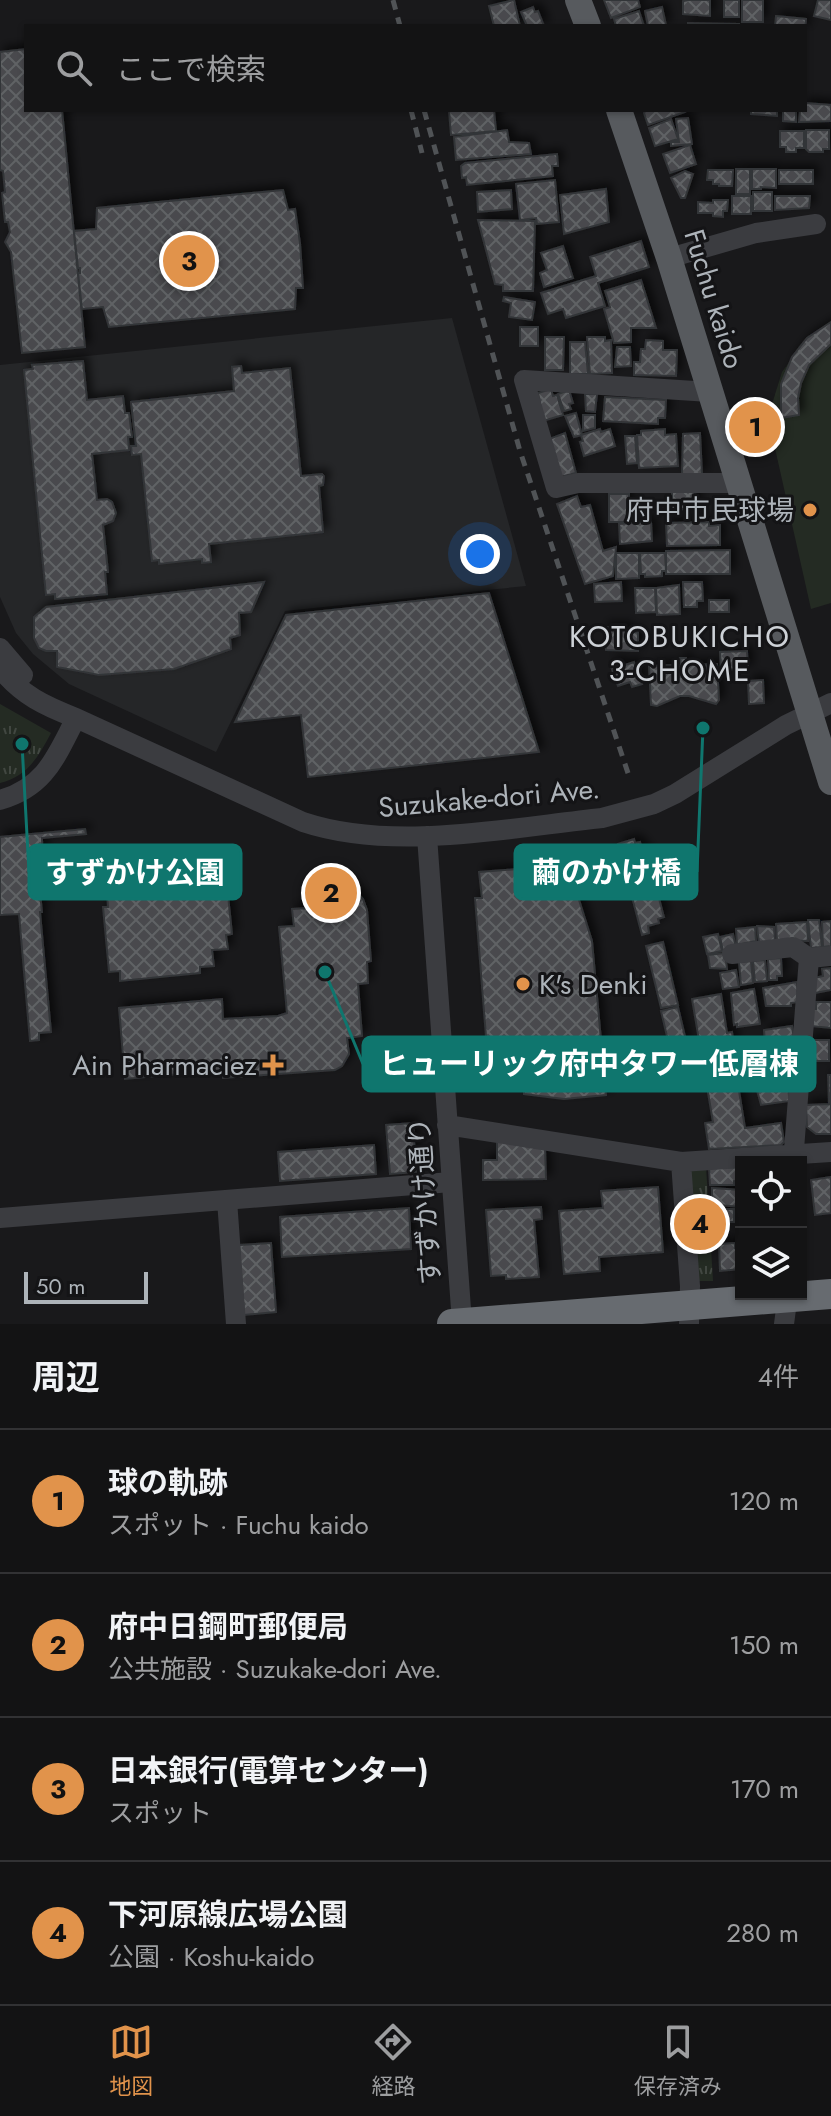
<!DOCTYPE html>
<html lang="ja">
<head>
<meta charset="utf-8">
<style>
	body { margin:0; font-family:Jost,"Noto Sans JP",sans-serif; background:#1c1c1d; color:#f1f3f6 }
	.controls { position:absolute; right:24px; bottom:24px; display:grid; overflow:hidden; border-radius:0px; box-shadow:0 2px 6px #0004 }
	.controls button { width:72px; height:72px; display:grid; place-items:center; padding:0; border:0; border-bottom:2px solid #323234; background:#131314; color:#f1f3f6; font:40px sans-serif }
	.scale { position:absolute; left:24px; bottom:20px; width:124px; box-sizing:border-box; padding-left:8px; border:4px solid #adb3b9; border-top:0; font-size:22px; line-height:28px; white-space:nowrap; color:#adb3b9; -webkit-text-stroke:6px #141416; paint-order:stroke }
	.you { position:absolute; left:480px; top:554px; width:28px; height:28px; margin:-20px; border:6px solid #fff; border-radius:50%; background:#1a73e8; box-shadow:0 0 0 12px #1a73e833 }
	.badge { display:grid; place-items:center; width:52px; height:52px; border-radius:50%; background:#e1934b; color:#111; font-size:26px; font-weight:700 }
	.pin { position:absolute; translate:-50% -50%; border:4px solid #fff; box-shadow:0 2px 8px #0006 }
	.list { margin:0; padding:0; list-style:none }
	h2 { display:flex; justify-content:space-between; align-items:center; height:104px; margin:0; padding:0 32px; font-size:34px }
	h2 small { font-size:26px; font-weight:400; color:#9d9ea0 }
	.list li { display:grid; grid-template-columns:52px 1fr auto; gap:24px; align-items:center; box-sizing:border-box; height:144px; padding:0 32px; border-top:2px solid #323234 }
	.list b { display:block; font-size:30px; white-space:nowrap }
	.list p { margin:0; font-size:26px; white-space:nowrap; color:#9d9ea0 }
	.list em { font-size:26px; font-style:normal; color:#9d9ea0 }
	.icon { flex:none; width:44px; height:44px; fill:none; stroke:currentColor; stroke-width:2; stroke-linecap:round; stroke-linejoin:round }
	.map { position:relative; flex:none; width:831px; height:1324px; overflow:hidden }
	.search { position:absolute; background:#131314; box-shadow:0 2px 6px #0004; left:24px; right:24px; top:24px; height:88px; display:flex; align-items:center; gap:20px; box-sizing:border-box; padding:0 28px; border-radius:0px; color:#9d9ea0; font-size:30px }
	.sheet { height:680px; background:#131314 }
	nav { display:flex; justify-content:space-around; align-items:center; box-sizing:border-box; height:112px; border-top:2px solid #323234; background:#131314; font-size:22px; color:#9d9ea0 }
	nav a { display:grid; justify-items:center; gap:4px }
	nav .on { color:#e1934b }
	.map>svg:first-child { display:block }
	.built { fill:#252628 }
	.grass { fill:url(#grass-tufts) }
	.pitch { fill:#242b23 }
	.building { fill:url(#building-cross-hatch); stroke:#333437; stroke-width:2; filter:url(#shadow) }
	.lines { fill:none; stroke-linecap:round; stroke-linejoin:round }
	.minor { stroke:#3b3c40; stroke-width:20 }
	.major { stroke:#575a5e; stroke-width:26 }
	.highway { stroke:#676b70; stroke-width:30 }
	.rail { stroke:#505356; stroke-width:5; stroke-dasharray:10 8; stroke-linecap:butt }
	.poi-dot { fill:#e1934b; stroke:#141416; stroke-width:3 }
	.labels { text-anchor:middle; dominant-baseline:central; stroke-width:6; stroke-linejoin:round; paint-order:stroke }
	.street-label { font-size:28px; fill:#adb3b9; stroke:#141416 }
	.poi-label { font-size:28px; fill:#adb3b9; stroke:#141416; text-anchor:end }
	.neighbourhood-label { font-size:30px; letter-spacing:2px; fill:#cdd1d6; stroke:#141416 }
	.leader { fill:none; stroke:#0f766e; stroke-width:3 }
	.callout-dot { fill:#0f766e; stroke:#141416; stroke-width:3 }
	.callout { fill:#0f766e; stroke:#0f766e; stroke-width:3 }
	.callout-label { font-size:30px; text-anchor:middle; font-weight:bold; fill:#fff }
</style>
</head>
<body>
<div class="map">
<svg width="831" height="1324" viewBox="0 0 831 1324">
	<defs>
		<pattern id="grass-tufts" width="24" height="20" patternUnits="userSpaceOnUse" patternTransform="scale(2)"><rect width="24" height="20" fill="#242b23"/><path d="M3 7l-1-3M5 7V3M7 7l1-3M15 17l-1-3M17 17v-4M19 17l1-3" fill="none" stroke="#414741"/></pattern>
		<pattern id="building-cross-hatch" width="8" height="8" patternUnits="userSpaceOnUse" patternTransform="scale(2)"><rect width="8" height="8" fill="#484a4d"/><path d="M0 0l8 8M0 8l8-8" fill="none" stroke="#606265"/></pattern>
		<filter id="shadow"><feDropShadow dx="5" dy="-5" stdDeviation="4" flood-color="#0009"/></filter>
	</defs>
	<rect width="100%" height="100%" fill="#19191b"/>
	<path class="built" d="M452,318L526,586L285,611L216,752L69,684L33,654L16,633L0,597V365Z"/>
	<path class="grass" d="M0,704L51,733C38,757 28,776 0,783Z
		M706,1166L713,1281H694L686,1167Z"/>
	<path class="pitch" d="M831,326V603L811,609L768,417L782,372L803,343Z"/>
	<path class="building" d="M514,0L520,26H494L489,6Z
		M604,0H638L640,7L611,18Z
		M689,0H710V16L683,14V1Z
		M724,0H739V17H724Z
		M742,0H763V22H742Z
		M818,0H831V20L814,16Z
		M533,7L535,12L538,11L544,26H527L521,12Z
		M662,7L666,25L648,26L645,11Z
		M639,11L644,26H616L614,19Z
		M776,16L806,19L805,32V26H775Z
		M688,23L739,24V26H688Z
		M26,49V110H62L85,347L22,353L11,252L5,242L10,232L8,222H5L2,193L5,192L3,171L0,170V52Z
		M805,103L831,105V121L799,122L800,110H805Z
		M494,110L496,131L451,135L449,111Z
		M646,110H684L685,112L648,125L644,113Z
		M751,110H777V116L751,114Z
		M783,110H796V122L783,121Z
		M688,118L692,144L671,146V142H679L676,119Z
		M671,119L678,139L655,146L649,128Z
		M507,130L509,142L529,143L531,154L456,160L454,137Z
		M806,130H829V149H823V152H809L806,149Z
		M780,131H804V148H796V152H786V147H780Z
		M690,145L696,164L670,173L663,154Z
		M557,154L558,166H552L553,176L467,185L466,177L462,178L461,166L465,163Z
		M736,169H750V194H736Z
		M752,169H776V188L761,187V189H752Z
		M708,170H733L732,186H719V184H713V180H707Z
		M779,170H813V184H779Z
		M685,171L693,174L685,198H681L671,178Z
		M555,180L559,222L537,224L536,218L520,220L516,184Z
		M606,189L609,222L564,234L560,195Z
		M283,190L288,210L295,209L300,243L303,288H296L295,309L109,327L103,307L82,309L78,273H80V268H78L74,231L96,229L97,208Z
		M511,190L512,209L478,212L477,192Z
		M753,192H772V211H753Z
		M732,196H751V214H732Z
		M775,196H810L809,208L775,210Z
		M713,200H728L727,211H723V217L713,216V213H698V202L713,203Z
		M478,220L535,221L533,291H503V285L495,284Z
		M641,241L649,267L598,283L605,306L566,318L563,309L548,314L541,293L596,276L590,257Z
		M563,246L573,278L544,287L540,273L547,270L541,253Z
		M641,280L656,328H631V342L614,343L604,309L610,307L605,291Z
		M504,297L535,302L532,320L509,317L511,303L503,301Z
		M831,322V344L809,365L801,383L798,398L799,415L781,418V384L792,357L807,338Z
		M520,327H538V346H520Z
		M545,337H564L563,370H545Z
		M587,337H605V341L611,340L612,373L590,374Z
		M646,340L663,341V350H677L676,376L634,375V362H640L641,349H645Z
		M570,342H585L588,374H570Z
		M617,347H630L631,366L615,367Z
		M83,361L87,400L123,396L125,413H129L132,437H128L129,450L92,454L97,500L107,499L112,502L116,513L113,521L103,525L108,572H105L107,594L55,599V594L46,595L24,370L33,369L32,365Z
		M241,366L242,373L290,368L301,476L322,474L324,476L323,485L319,486L323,532L209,544L211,562L202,563V559L159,564V560L152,561L141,454L132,455L131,446H136L131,402L234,391L232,367Z
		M551,389L553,396L557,395L563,415L543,421L538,393Z
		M569,390L573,403L569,404L571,409L564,411L558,394Z
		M585,394H597L595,412L586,411Z
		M605,397L666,400L665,418H658V424L603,421Z
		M576,413L582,435L574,437L565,416Z
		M583,415H595V428L583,431Z
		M600,429L601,432L610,429L615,446L584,456L580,442L583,441L581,435Z
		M665,429V435L676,434L678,466L639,468L637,435H641V431Z
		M565,433L576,473L560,477L549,439Z
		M700,433L702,474L682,475L683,434Z
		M625,436H635L637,463L627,464Z
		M672,490H695L696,507L672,511Z
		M609,494H629V522H609Z
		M577,496L581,507L590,505L603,551L616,547L613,576L585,584L557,504Z
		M651,521L652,541L620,544L619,524Z
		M709,522V526L720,525V545L667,546L666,523Z
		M730,550V574H666V551Z
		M616,553H639V578L616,579Z
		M640,553H665L666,571H662V576L645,577V574H641Z
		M264,582L251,612L239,613L240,635L230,638L231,649L174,669L99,675L57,667V651H46L39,648L34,638V617L46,607Z
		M621,582L622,601L595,602L594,584Z
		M683,582H702L703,601H697V607H684Z
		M679,585L680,614L657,615L656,588Z
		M635,588H655L656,612L636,613Z
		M489,593L539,752L308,777L301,715L235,722L286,615Z
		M709,600H729V612H709Z
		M604,627H626V633L638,632V651L606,650Z
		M747,651L748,669L721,670L720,652Z
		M680,658H686L687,665L717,664L719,700L716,704L689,696H680L657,706L651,705L649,666L681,665Z
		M620,661L622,666L634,662L642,684L632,687L630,682L618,686L610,664Z
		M763,680L764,703L749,704L748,681Z
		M85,829L86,834L42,838L43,874H38L42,912H40L51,1032L39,1033V1040L30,1041L19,914L0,915V837Z
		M634,839L635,843L640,842L642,851L646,850L664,917L658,919L659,923L648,926L649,933L642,935L618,844Z
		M216,858L217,867L225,866L232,934L226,935L228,949L212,950L214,966L200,967V973L120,981V971L109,972L103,907H108L107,892L121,891L120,876L133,872V869L152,865Z
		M568,865L592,941L606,1095L564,1099L524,1094V1085L490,1087L475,898H482L479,872Z
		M334,878L349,884L363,899L367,910L371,961L367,962L368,983L358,984L362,1036L347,1038L349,1054L342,1066L335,1070L223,1078L222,1070L125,1079L119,1008L222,999L223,1019L278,1016L287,1013L279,927L294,926L292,909L308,908L306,893L322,891V879Z
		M808,920H819L822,947L811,948Z
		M831,921V946L823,947L822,922Z
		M807,922L808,941L777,940L776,924Z
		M757,926L774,927L775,942L759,943Z
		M755,927L756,941L737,945L736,929Z
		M718,934L722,951L707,954L703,937Z
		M733,934L736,948L723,951L720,937Z
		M663,942L678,1005L661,1008L646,946Z
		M725,953L727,969L710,968L708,955Z
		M781,958L782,976H777V980H769L768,959Z
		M765,960L767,981L755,982L753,961Z
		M751,961L753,983L741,985L739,962Z
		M831,968V990L815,993L814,978L823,976L822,969Z
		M736,970L739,987L723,989L720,973Z
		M797,982L798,1002L791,1003V1006H766L763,988Z
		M754,989L760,1024L737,1027V1024L734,1025L731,993Z
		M721,994L727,1033L732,1032L735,1055L790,1047V1070L744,1077L742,1065L735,1066L745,1128L781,1123L784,1142L781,1145L709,1149L705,1123L713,1122L692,999Z
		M816,1002H831V1028L811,1026V1009H816Z
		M678,1007L692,1066L675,1070L661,1011Z
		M792,1026L794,1039L765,1043L764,1030Z
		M808,1040H829V1061H808Z
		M828,1075H831V1134H816L807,1127L806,1105L829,1104Z
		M786,1078L790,1101L761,1105L755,1083Z
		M413,1123L416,1172L390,1174L386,1125Z
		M497,1139L545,1147L546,1179L483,1180V1160H497Z
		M374,1145L376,1174L280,1181L278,1152Z
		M739,1167L740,1180L734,1181V1185H710L709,1168Z
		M831,1177V1213L815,1215L811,1180Z
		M658,1187L663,1252L599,1257L600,1271L564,1274L559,1211L603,1208L601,1191Z
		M712,1188L741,1190V1207L718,1205V1202H712Z
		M541,1207L542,1219L534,1220L539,1277L506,1279V1275L491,1276L486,1210Z
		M409,1208L411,1249L282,1257L280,1217Z
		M714,1209H734V1222H714Z
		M271,1243L276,1312L244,1315L239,1245Z
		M735,1243V1248L741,1247V1269L720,1271L719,1244Z"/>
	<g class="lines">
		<path class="minor" d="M669,258L756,233L816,224
			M710,392L524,380L556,488L578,483H737
			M0,648L23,675
			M0,668C21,695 45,706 76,718L303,822C393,852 508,828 602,818L654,804L675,794L786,725L831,703
			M0,800C46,787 56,756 76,718
			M427,836L462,1323
			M732,954L793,947L809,958
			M447,1125L681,1162L831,1152
			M681,1162L690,1286L689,1324
			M793,1162L809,958L831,956
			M227,1200L236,1324
			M0,1218L451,1182
			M784,1324L788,1294"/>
		<path class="major" d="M578,0L588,26
			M619,110L669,258L831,782"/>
		<path class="highway" d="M452,1324L831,1294"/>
		<path class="rail" d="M393,0L400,26
			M411,110L422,153
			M424,110L520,451L630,779"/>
	</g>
	<g class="poi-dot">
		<circle cx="810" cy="510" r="8"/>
		<circle cx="523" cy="984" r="8"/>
		<path d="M269 1053h8v8h8v8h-8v8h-8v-8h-8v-8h8z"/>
	</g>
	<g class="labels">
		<g class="street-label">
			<text transform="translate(714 299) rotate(73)">Fuchu kaido</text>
			<text transform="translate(489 798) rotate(-5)">Suzukake-dori Ave.</text>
			<text transform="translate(425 1201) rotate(-94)">すずかけ通り</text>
		</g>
		<g class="poi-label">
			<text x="794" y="510">府中市民球場</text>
			<text x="539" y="984" text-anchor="start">K's Denki</text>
			<text x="257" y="1065">Ain Pharmaciez</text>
		</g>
		<g class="neighbourhood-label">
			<text x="680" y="636">KOTOBUKICHO<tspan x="680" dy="34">3-CHOME</tspan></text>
		</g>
	</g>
	<path class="leader" d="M703 728L697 872M22 744L29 872M325 972L363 1064"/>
	<g class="callout-dot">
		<circle cx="703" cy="728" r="8"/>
		<circle cx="22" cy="744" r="8"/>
		<circle cx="325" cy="972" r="8"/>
	</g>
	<g class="callout">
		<rect x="515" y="845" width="182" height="54" rx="8"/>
		<rect x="29" y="845" width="212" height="54" rx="8"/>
		<rect x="363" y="1037" width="452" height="54" rx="8"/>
	</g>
	<g class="callout-label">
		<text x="606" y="883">繭のかけ橋</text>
		<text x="135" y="883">すずかけ公園</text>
		<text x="589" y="1074">ヒューリック府中タワー低層棟</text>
	</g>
</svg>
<div class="controls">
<button><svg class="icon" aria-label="locate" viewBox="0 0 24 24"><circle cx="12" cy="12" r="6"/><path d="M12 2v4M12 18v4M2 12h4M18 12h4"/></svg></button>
<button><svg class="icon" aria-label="layers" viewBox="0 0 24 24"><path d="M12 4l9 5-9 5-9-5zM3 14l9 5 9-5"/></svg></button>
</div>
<div class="scale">50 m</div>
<div class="you"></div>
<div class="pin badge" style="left:755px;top:427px">1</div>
<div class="pin badge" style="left:331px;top:893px">2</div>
<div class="pin badge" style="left:189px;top:261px">3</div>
<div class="pin badge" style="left:700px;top:1224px">4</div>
<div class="search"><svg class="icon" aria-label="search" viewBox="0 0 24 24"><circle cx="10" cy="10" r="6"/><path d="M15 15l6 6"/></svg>ここで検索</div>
</div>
<section class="sheet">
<h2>周辺<small>4件</small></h2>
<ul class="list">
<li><span class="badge">1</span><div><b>球の軌跡</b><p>スポット · Fuchu kaido</p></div><em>120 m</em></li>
<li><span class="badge">2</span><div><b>府中日鋼町郵便局</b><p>公共施設 · Suzukake-dori Ave.</p></div><em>150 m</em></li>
<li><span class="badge">3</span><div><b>日本銀行(電算センター)</b><p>スポット</p></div><em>170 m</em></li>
<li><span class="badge">4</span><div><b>下河原線広場公園</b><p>公園 · Koshu-kaido</p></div><em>280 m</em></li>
</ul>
</section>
<nav>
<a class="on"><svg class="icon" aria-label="map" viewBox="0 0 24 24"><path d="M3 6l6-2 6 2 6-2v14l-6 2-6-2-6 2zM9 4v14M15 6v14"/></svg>地図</a>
<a><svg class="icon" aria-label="directions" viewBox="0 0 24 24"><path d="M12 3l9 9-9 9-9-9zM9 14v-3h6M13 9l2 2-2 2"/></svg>経路</a>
<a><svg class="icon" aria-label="saved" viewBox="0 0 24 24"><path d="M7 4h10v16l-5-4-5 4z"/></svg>保存済み</a>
</nav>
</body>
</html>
